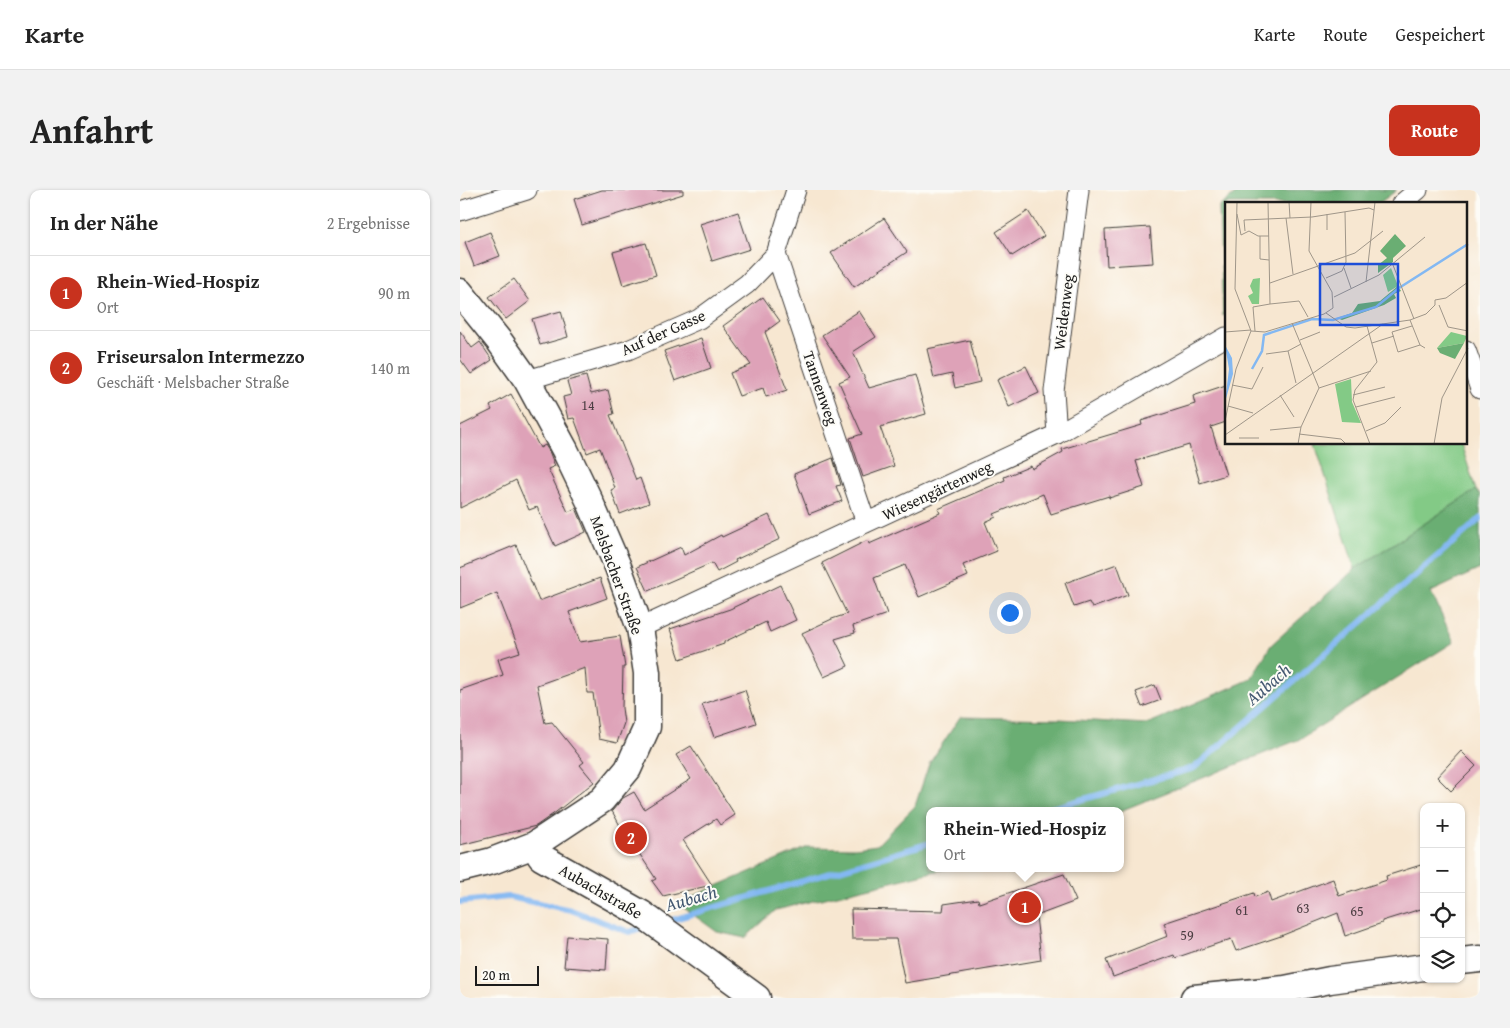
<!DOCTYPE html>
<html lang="de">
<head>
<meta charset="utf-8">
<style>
	body { margin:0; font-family:"Gentium Book Plus",serif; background:#f2f2f2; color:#222 }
	.controls { position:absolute; right:15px; bottom:15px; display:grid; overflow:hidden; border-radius:10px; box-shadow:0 1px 4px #0004 }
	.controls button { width:45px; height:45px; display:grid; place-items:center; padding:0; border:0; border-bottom:1px solid #e0e0e0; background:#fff; color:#222; font:25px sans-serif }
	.scale { position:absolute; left:15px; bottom:12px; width:64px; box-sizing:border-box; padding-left:5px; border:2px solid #1c1c1c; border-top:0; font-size:14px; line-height:18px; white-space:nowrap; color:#1c1c1c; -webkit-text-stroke:4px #fdfcf7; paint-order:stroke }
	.you { position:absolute; left:549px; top:422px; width:18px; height:18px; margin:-12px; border:4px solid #fff; border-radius:50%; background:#1a73e8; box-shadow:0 0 0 8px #1a73e833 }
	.badge { display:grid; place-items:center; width:32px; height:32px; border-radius:50%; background:#c8321e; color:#fff; font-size:16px; font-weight:700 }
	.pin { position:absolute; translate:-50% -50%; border:2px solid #fff; box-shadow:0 1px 5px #0006 }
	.popup { position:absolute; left:466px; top:617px; width:198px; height:65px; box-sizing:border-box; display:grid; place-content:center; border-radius:10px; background:#fff; filter:drop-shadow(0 1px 4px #0005); font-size:16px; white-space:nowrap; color:#767676 }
	.popup b { font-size:19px; color:#222 }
	.popup::after { content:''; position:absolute; left:50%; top:100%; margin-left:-10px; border:10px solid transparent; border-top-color:#fff }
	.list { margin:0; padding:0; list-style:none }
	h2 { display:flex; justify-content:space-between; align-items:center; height:65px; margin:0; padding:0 20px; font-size:21px }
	h2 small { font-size:16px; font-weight:400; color:#767676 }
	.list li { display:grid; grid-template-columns:32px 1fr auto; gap:15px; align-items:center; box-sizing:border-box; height:75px; padding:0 20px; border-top:1px solid #e0e0e0 }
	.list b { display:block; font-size:19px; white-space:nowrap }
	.list p { margin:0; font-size:16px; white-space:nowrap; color:#767676 }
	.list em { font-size:16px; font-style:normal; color:#767676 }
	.icon { flex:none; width:28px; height:28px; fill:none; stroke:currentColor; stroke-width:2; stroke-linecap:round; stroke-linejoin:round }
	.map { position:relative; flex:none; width:1020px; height:808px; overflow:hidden; border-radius:10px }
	header { display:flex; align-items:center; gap:30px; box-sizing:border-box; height:70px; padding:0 25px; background:#fff; border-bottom:1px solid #e0e0e0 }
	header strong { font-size:24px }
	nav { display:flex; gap:28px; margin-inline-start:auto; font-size:18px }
	.intro { display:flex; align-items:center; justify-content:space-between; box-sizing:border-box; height:120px; padding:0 30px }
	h1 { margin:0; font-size:35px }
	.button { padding:12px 22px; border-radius:10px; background:#c8321e; color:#fff; font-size:18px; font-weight:700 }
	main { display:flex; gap:30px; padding:0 30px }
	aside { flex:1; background:#fff; border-radius:10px; box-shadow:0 1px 4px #0004 }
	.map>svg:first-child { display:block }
	.green { fill:#83ca86; stroke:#507351 }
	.forest { fill:#6aae73; stroke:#436548 }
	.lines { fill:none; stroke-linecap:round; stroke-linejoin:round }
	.stream { stroke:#83b8f2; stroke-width:6 }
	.building { fill:#dea2b8 }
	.street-casing { stroke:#3d3a37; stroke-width:21 }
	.secondary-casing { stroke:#3d3a37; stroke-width:29 }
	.street { stroke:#fff; stroke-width:19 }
	.secondary { stroke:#fff; stroke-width:26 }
	.labels { text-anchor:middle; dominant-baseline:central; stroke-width:4; stroke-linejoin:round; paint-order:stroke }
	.number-label { font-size:14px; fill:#4c3e43 }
	.street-label { font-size:16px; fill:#1c1c1c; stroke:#fdfcf7 }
	.water-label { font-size:18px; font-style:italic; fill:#455a72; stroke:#fdfcf7 }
	.inset-river { fill:none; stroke:#83b8f2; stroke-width:2.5 }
	.inset-road { fill:none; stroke:#9f9689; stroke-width:1 }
	.view { fill:#1d4ed8; fill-opacity:0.15; stroke:#1d4ed8; stroke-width:2.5 }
	.inset-edge { fill:none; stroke:#1c1c1c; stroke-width:2.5 }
</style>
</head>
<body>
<header>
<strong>Karte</strong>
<nav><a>Karte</a><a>Route</a><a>Gespeichert</a></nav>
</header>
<div class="intro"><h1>Anfahrt</h1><a class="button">Route</a></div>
<main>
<aside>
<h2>In der Nähe<small>2 Ergebnisse</small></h2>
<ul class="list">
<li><span class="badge">1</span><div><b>Rhein-Wied-Hospiz</b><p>Ort</p></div><em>90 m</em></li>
<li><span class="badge">2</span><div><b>Friseursalon Intermezzo</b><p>Geschäft · Melsbacher Straße</p></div><em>140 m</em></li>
</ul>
</aside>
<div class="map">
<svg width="1020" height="808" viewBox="0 0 1020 808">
	<rect width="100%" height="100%" fill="#fdfcf7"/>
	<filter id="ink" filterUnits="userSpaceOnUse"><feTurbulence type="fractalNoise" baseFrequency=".02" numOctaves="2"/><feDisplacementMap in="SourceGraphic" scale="10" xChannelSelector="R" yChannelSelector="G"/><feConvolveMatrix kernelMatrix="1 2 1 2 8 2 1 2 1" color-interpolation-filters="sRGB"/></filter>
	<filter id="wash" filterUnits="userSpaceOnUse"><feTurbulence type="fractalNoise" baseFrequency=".0096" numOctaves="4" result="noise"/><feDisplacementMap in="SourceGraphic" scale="20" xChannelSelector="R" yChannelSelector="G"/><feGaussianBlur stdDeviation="1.12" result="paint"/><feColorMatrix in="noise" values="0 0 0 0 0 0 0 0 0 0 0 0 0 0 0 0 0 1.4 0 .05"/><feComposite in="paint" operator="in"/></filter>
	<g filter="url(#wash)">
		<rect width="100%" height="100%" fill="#f7e7d1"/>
		<path class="green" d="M855,254H1001L1016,300L895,379Z"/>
		<path class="forest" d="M780,0H937L918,14H766V124L763,126L759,17Z
			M1016,300L1020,305V379L971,402L994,452L838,550L660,621H470V678H489L316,720L285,748L257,742L217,713L348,657L395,658L417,655L455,616L469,574L500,527L599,529L687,534L791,489L811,455L895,379Z"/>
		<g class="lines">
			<path class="stream" d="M582,621L734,578L1020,329
				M0,712L49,707L111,720L169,742L188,736
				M205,732L470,653"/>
		</g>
		<g id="blocks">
			<path class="building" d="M142,0H223V4L122,35L114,9Z
				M568,21L584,46L552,66L536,42Z
				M278,22L290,59L252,71L240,34Z
				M424,28L447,62L394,97L371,63Z
				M690,37L693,73L647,76L645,40Z
				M30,42L40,66L14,76L5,52Z
				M186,53L196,85L163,95L153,62Z
				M54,89L70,111L46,129L29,107Z
				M303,107L320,131L305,142L327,200L306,207L303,198L279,206L270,183L291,175L263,136Z
				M101,121L108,147L80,155L72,129Z
				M399,121L416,147L393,162L409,198L455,185L466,224L420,237L434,276L403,287L390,248L402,244L379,192L390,187L362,145Z
				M0,141L12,158L20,152L32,170L11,184L0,169Z
				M241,148L251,178L215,191L204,161Z
				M510,150L520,192L495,198L492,184L474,188L467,159Z
				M566,176L579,203L549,217L537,190Z
				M126,186L131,204L148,200L154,224L150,225L176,290L180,288L189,313L160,324L151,300L155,298L140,258L127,263L114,228L108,229L103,207L111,205L107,191Z
				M766,195V232L751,237L766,285L740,293L729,255L676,271L684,297L649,308V306L591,324L583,304L534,324L536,327L525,332L537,361L503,375L508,386L459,407L445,375L414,388L427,424L393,436L395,443L375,449L388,476L364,487L342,443L372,429L387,424L362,373L408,350L409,354L480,323L478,319L545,290L544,287L571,276L572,279L603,262L602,259L682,235L681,231L735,214L733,206Z
				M51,204L80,258L85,255L89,261L95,276L88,279L108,322L116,318L126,342L95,356L77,317L69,320L56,290L0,318V236L32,220L30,216Z
				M373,268L381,295L376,296L382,311L349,324L334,284Z
				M309,325L320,349L275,370L276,372L257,382L252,373L188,401L177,377L221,357L224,365L261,345L262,347Z
				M56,355L79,411L140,388L147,408L109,422L120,452L160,446L165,477H163L162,518L164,533L157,553L139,549L133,503H127L125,478L77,495L85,533L92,532L124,572L120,575L134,592L96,622L76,636L0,655V500L43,485L38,469L60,462L37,403L0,418V378Z
				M657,374L668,405L632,418L629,412L614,417L605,393Z
				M320,395L336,430L310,442L306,432L264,452V454L220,469L210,439L270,419Z
				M695,495L701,510L682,517L676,502Z
				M285,500L296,533L254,547L242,514Z
				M231,556L275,625L260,635L256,629L223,650L252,695L203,706L192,691L196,689L171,651L169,652L152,621L163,608L174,602L184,619L231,589L216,565Z
				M1001,561L1016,576L991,601L977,587Z
				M964,674V718L922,731V733L885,746L878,723L818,747L776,761L771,749L715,768L714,765L653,787L646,770L708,746L704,733L794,703L795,707L808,702L811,712L873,689L879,706L927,690L926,686Z
				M604,684L616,711L576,726L581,770L445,793L436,749H392L391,719L483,721L484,714L518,709L519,713Z
				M107,746L148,749L146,780L104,777Z"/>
		</g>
	</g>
	<g filter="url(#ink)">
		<use href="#blocks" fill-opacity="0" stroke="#3d3a37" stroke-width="1"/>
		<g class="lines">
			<g class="street-casing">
				<path id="street" d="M941,14L958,0
					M0,21L67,0
					M316,64L406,333
					M1006,160L1020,199
					M67,190L168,160L239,129L287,94L316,64L336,0
					M597,244L594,201L619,0
					M180,438L597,244L766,147"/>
			</g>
			<g class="secondary-casing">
				<path id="secondary" d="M0,102L40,152L67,190L105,260L130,312L158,377L180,438L187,483V537L168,579L142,610L74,655L32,671L0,679
					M74,655L81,667L182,724L297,808
					M1001,771L1020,769
					M734,808L825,799L870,790L964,777"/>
			</g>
			<use href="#street" class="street"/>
			<use href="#secondary" class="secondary"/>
		</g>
	</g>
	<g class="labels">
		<g class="number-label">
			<text x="128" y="215">14</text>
			<text x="843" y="718">63</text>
			<text x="782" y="720">61</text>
			<text x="897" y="721">65</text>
			<text x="727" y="745">59</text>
		</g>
		<g class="street-label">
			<text transform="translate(603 122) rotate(-83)">Weidenweg</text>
			<text transform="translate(203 142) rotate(-24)">Auf der Gasse</text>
			<text transform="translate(361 198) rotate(71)">Tannenweg</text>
			<text transform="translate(477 300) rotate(-25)">Wiesengärtenweg</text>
			<text transform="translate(157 385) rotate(70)">Melsbacher Straße</text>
			<text transform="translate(141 701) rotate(30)">Aubachstraße</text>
		</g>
		<g class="water-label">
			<text transform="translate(808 494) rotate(-41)">Aubach</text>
			<text transform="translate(231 708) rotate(-16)">Aubach</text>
		</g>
	</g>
	<g transform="translate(765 12)">
		<rect width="242" height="242" fill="#f7e7d1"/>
		<path d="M166,66L173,84L163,90L158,73ZM35,76L34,102H27L23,94L28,91L25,84L28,77ZM226,130L242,134L239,141L212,146ZM126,177L127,200L136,221L117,220L110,182Z" fill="#83ca86"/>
		<path d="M170,32L181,44L168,56V60L153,71V63L162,56L155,49ZM173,84L176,89L169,92L171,96L159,103L117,118L112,116L127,111L133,102L155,99ZM239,141L230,157L215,151L212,146Z" fill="#6aae73"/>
		<path d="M0,143L7,156L8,172L0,200L4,167Z" fill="#83b8f2"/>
		<path class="inset-river" d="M27,167L37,149L39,133L87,117L108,118L151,105L174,86L243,42"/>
		<path class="inset-road" d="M43,0L45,102L74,99L83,115M64,0L65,16M12,12L16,33L24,29L33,34H44M61,16L68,72M102,28V12M20,29L19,18L87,15L144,6L149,8M35,34V57L44,58M168,63L189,117M119,66L126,86M101,76L117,69L121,60L120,10M141,80L150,0M45,81L130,51L158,29M109,95L154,73L200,35M214,103L223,125L243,129M101,111L121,125L130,126L185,118L201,112L210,103V98L221,96L243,80M185,118L195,143L200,146M67,121L94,186L76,225L73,242M142,124L152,160L130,188L128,198L145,242M187,124L167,130L173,150L195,143M26,129L40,130L99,112L108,106L107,90L84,49L86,0M30,129L28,105L45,102M0,130L26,128M75,138L95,130M147,141L169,134M41,152L63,149M71,181L63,149L76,142M7,183L27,187L38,165M94,186L146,169M55,193L69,215M128,193L160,185M3,204L28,211M131,205L170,195M0,219L11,167L26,129L10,87L12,0M45,228L76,225M141,229L160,221L176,205M74,232L116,237L121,242M0,233L158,122M14,236H34M209,242L217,196L243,146"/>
		<path class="view" d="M95,62H173V123H95Z"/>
		<rect width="242" height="242" class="inset-edge"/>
	</g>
</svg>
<div class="controls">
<button>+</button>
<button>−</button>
<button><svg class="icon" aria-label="locate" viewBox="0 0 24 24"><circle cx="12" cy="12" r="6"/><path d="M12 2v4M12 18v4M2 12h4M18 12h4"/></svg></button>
<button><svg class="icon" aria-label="layers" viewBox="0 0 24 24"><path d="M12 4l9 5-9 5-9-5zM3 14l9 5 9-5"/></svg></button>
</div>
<div class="scale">20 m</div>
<div class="you"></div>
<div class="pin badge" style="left:565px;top:717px">1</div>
<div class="popup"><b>Rhein-Wied-Hospiz</b>Ort</div>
<div class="pin badge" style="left:171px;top:648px">2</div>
</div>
</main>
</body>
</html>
